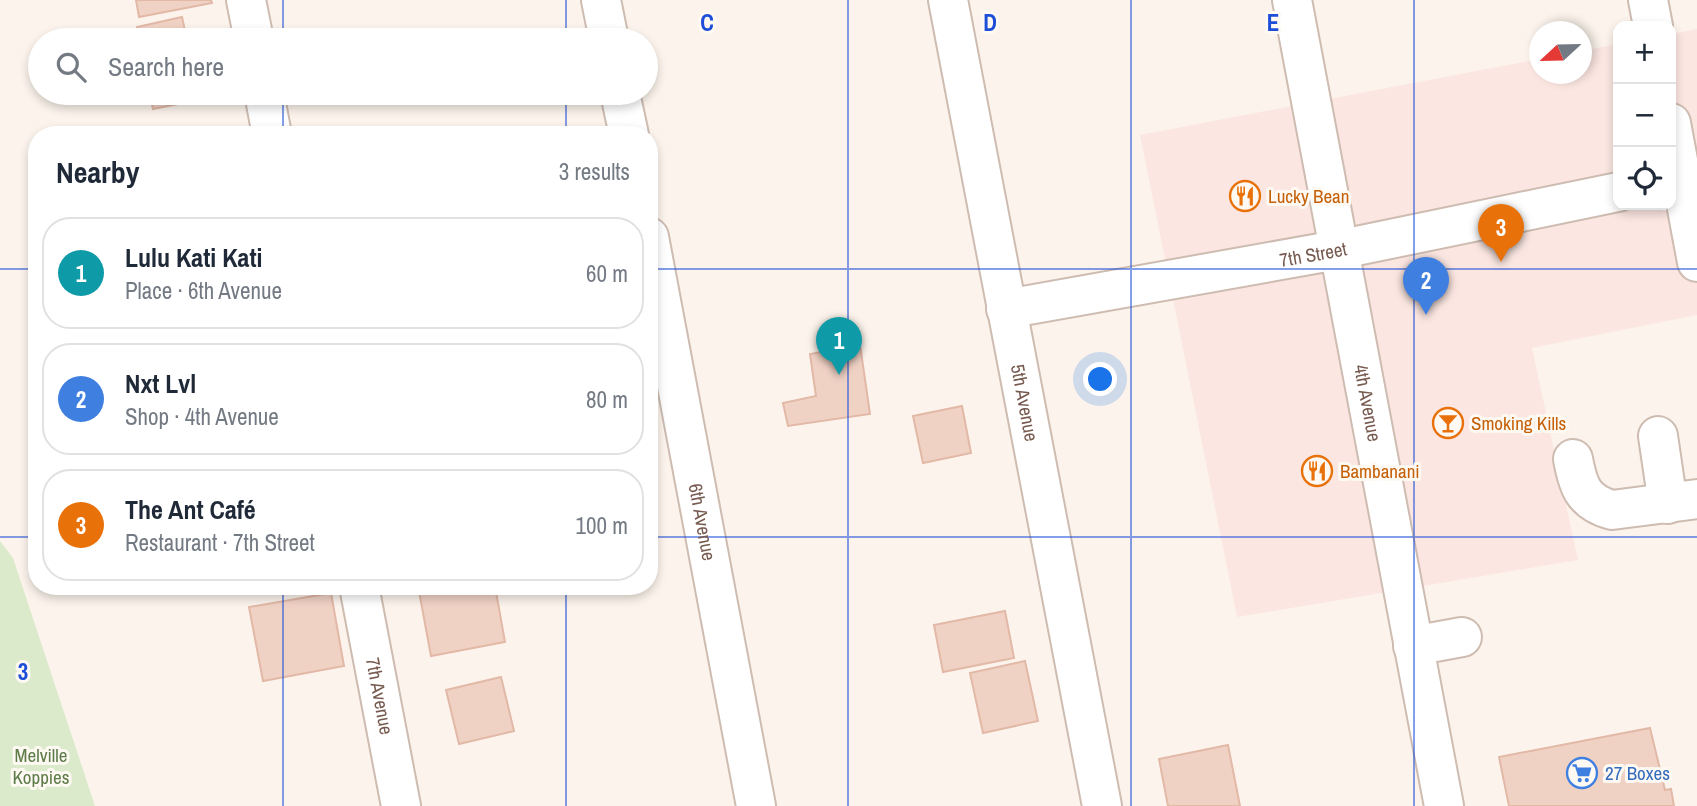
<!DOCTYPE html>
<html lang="en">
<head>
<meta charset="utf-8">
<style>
	body { margin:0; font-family:"Archivo Narrow",sans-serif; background:#f2f2f3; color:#1f2937 }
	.controls { position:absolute; right:21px; top:21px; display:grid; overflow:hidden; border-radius:14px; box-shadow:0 4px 10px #0003 }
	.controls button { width:63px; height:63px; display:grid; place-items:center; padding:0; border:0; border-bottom:2px solid #e0e1e3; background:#fff; color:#1f2937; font:35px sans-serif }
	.compass { position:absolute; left:1529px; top:21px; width:63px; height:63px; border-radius:50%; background:#fff; box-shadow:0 4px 10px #0003; rotate:248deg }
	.you { position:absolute; left:1101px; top:380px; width:24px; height:24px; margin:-18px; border:5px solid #fff; border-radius:50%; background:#1a73e8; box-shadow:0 0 0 10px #1a73e833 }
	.badge { display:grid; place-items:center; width:46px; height:46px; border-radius:50%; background:#de6b5a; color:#fff; font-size:23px; font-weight:700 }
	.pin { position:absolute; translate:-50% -58px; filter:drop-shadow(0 2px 4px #0008) }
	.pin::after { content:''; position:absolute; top:37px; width:24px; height:21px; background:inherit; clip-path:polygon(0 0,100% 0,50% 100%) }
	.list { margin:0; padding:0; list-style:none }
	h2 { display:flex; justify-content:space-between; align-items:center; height:91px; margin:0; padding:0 28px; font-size:30px }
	h2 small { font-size:23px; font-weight:400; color:#747a83 }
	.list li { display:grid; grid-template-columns:46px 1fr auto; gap:21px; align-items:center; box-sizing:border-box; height:112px; margin:0 14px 14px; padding:0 14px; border:2px solid #e0e1e3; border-radius:28px }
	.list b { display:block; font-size:26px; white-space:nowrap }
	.list p { margin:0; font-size:23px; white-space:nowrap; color:#747a83 }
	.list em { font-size:23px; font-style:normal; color:#747a83 }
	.icon { flex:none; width:38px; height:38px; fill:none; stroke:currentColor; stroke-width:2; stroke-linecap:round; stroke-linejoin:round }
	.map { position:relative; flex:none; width:1697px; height:806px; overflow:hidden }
	.search { position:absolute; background:#fff; box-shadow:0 4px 10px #0003; left:28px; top:28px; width:630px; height:77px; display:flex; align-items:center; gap:18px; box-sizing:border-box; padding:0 24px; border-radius:38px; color:#747a83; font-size:26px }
	.panel { position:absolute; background:#fff; box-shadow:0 4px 10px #0003; left:28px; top:126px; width:630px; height:469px; border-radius:28px }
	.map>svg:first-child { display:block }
	.commercial { fill:#fbe6e1 }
	.green { fill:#daeacb }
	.building { fill:#f0d2c5; stroke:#e2b8a7; stroke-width:2 }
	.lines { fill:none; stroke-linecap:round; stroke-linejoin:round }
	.minor-casing { stroke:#cebcb1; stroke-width:42 }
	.minor { stroke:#fff; stroke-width:38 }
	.grid { fill:none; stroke:#1d4ed8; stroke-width:2; stroke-opacity:0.55 }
	.labels { text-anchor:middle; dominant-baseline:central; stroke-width:6; stroke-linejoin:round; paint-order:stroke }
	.food-label { font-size:19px; fill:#c56008; stroke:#fef9f3; text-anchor:start }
	.street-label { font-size:19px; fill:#775a4f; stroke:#fef9f3 }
	.park-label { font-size:19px; fill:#5c7b48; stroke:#fef9f3 }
	.shop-label { font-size:19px; fill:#366cbe; stroke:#fef9f3; text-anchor:start }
	.grid-label { font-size:23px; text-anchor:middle; font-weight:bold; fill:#1d4ed8; stroke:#fef9f3; stroke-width:6; stroke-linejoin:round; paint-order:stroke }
</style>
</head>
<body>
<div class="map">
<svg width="1697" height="806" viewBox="0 0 1697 806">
	<rect width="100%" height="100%" fill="#fcf4ec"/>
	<path class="commercial" d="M1697,29V315L1532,348L1578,560L1237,617L1140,135L1539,59L1540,74H1582V51L1618,44V205H1671V34Z"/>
	<path class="green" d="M0,541L13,558L95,806H0Z"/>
	<path class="building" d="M136,0H211L212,3L139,17Z
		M182,17L187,40H139L137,27Z
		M149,93H197L198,100L153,109Z
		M860,345L870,414L788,426L783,403L816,396L810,354Z
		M962,406L971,453L923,463L913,416Z
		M418,586H495L505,642L431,656Z
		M331,593L344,666L263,681L249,607Z
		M1005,611L1014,658L943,672L934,625Z
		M1025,661L1038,721L983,733L970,673Z
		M501,677L514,731L459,744L446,690Z
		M1650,728L1665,790L1671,789L1674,806H1509L1499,757Z
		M1228,745L1240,806H1168L1159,759Z"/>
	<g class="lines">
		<g class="minor-casing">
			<g id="minor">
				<path d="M246,0L254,40"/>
				<path d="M601,0L609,40"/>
				<path id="s1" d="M948,0L1102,806"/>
				<path id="s2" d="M1292,0L1444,806"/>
				<path d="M1648,0L1653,26"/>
				<path d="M264,93L272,135"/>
				<path d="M620,93L629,135"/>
				<path d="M1671,123L1697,262"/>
				<path id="s3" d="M649,237L756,806"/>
				<path id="s4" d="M1006,309L1337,250L1618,192"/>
				<path d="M1658,436L1668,504"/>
				<path d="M1573,459C1578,486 1583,502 1612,510L1697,499"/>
				<path id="s5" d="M359,586L401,806"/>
				<path d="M1413,646L1462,637"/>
			</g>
		</g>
		<use href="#minor" class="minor"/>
	</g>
	<path class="grid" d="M283,0V40M566,0V40M848,0V806M1131,0V806M1414,0V806M283,93V135M566,93V135M0,269H37M649,269H1697M0,537H37M649,537H1697M283,586V806M566,586V806"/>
	<defs>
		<g id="restaurant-ring" transform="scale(1.575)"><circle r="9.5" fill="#fef9f3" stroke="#e8710a" stroke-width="1.5"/><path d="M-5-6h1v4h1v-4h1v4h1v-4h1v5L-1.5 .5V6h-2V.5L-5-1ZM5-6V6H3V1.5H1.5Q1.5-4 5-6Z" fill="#e8710a"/></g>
		<g id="bar-ring" transform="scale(1.575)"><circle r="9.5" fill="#fef9f3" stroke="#e8710a" stroke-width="1.5"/><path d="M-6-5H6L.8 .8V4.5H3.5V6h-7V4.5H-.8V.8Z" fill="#e8710a"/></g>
		<g id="supermarket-ring" transform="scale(1.575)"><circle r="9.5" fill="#fef9f3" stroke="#3f7fe0" stroke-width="1.5"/><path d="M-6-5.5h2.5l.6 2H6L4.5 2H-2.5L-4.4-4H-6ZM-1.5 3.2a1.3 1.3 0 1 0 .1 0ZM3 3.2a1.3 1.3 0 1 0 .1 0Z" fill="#3f7fe0"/></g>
	</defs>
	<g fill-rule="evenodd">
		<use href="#restaurant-ring" x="1245" y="196"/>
		<use href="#bar-ring" x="1448" y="423"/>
		<use href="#restaurant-ring" x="1317" y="471"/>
		<use href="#supermarket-ring" x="1582" y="773"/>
	</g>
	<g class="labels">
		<g class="food-label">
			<text x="1268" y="196">Lucky Bean</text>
			<text x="1471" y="423">Smoking Kills</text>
			<text x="1340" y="471">Bambanani</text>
		</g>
		<g class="street-label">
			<text stroke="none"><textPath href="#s4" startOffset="312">7th Street</textPath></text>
			<text stroke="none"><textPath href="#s1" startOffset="410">5th Avenue</textPath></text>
			<text stroke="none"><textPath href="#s2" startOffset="410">4th Avenue</textPath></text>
			<text stroke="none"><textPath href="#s3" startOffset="290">6th Avenue</textPath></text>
			<text stroke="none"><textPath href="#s5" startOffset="112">7th Avenue</textPath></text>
		</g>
		<g class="park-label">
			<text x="41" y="755">Melville<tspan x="41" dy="22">Koppies</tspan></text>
		</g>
		<g class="shop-label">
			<text x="1605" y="773">27 Boxes</text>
		</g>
	</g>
	<g class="grid-label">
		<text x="707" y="31">C</text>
		<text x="990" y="31">D</text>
		<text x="1273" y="31">E</text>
		<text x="23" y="680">3</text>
	</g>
</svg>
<div class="controls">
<button>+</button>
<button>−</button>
<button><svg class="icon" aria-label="locate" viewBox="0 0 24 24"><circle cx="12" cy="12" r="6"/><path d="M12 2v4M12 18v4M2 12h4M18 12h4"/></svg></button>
</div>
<svg class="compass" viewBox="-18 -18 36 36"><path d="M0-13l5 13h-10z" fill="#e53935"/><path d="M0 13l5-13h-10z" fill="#747a83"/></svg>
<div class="you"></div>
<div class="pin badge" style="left:839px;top:375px;background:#0f9aa8">1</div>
<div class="pin badge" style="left:1426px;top:315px;background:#3f7fe0">2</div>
<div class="pin badge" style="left:1501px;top:262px;background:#e8710a">3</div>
<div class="search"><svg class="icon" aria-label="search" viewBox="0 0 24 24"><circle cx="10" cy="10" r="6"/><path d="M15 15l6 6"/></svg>Search here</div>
<section class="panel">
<h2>Nearby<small>3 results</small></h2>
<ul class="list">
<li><span class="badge" style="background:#0f9aa8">1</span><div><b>Lulu Kati Kati</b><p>Place · 6th Avenue</p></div><em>60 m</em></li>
<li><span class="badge" style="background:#3f7fe0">2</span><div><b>Nxt Lvl</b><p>Shop · 4th Avenue</p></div><em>80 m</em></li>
<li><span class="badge" style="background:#e8710a">3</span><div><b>The Ant Café</b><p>Restaurant · 7th Street</p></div><em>100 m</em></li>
</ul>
</section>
</div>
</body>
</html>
